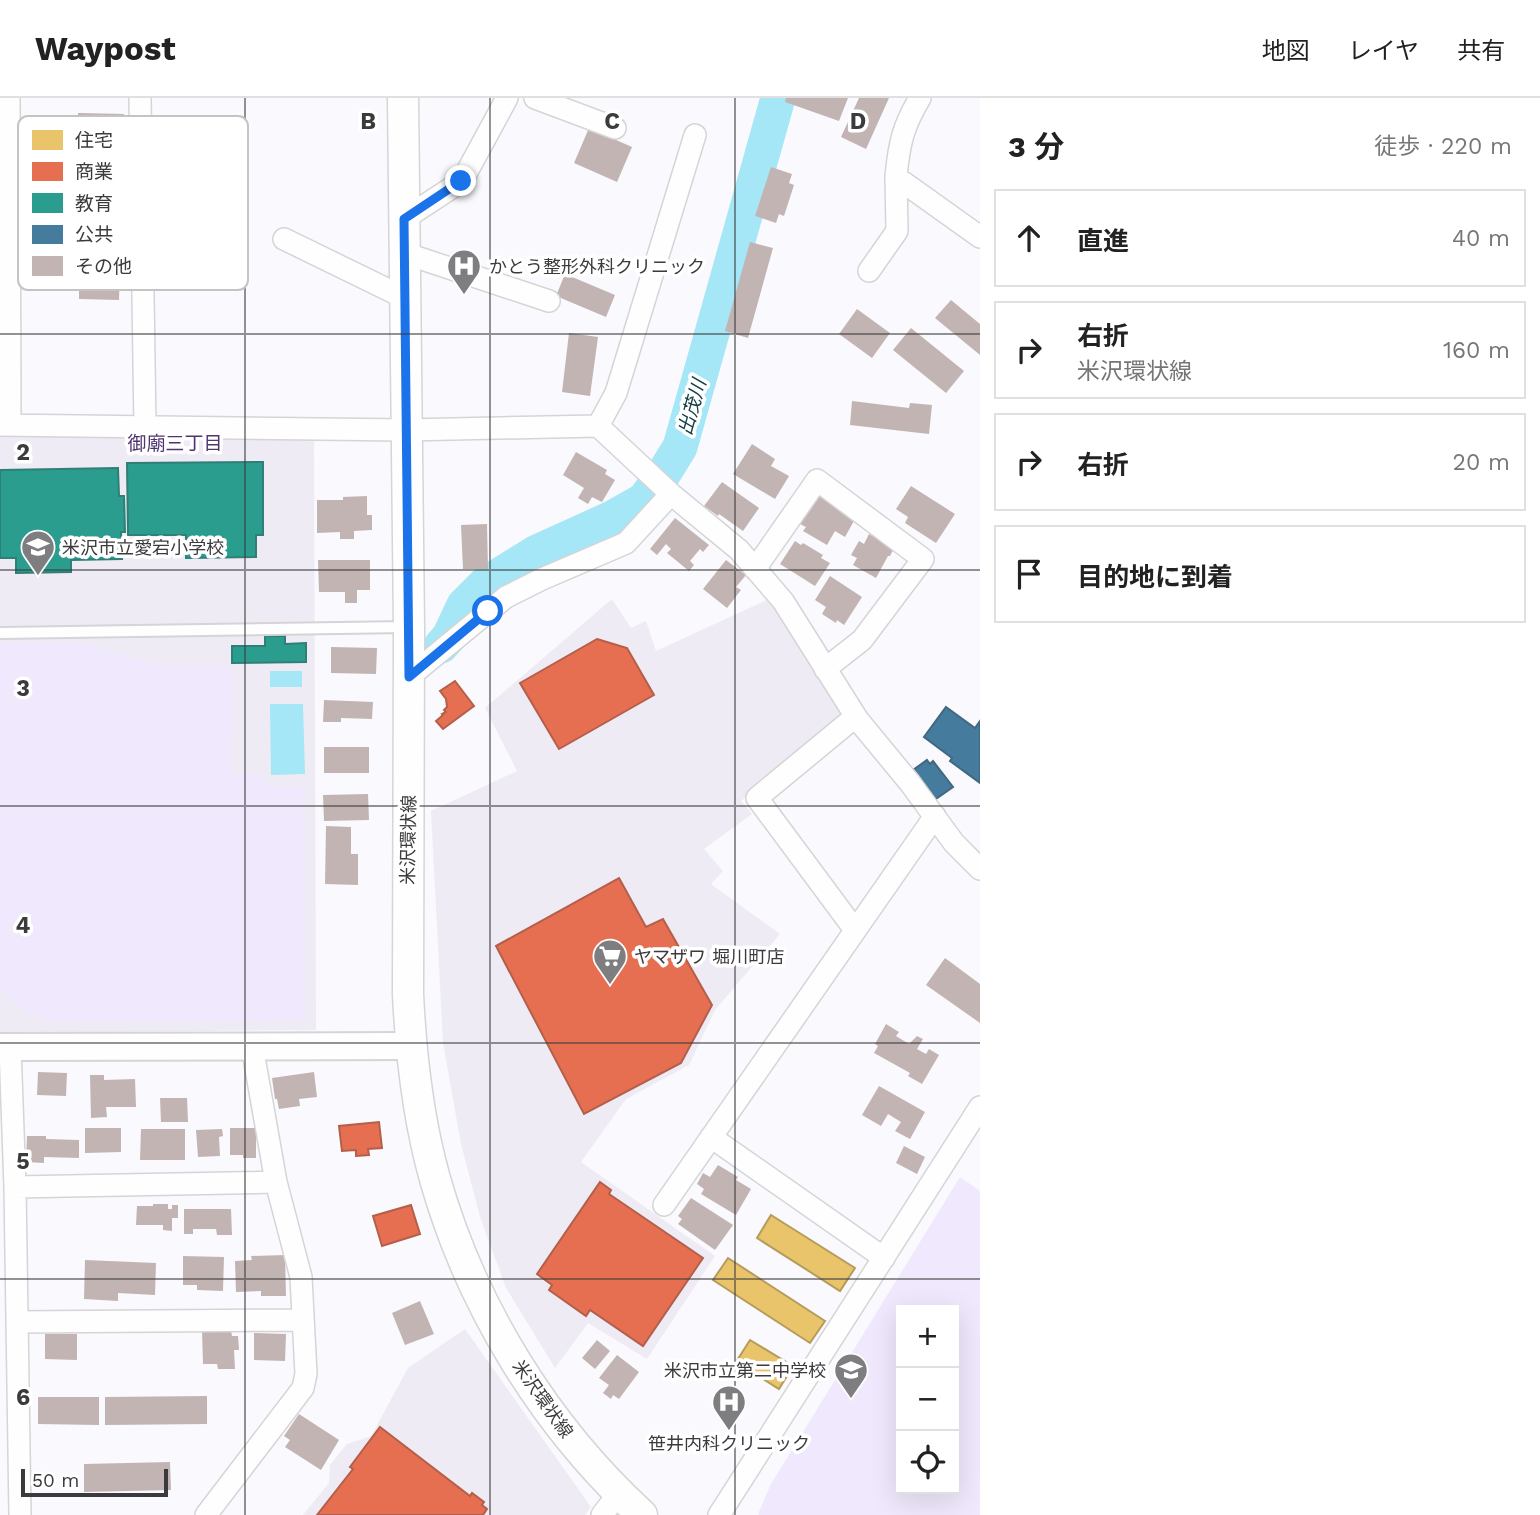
<!DOCTYPE html>
<html lang="ja">
<head>
<meta charset="utf-8">
<style>
	body { margin:0; font-family:"Work Sans","Noto Sans JP",sans-serif; background:#f6f6f6; color:#222 }
	.controls { position:absolute; right:21px; bottom:21px; display:grid; overflow:hidden; border-radius:0px; box-shadow:0 7px 28px #0002 }
	.controls button { width:63px; height:63px; display:grid; place-items:center; padding:0; border:0; border-bottom:2px solid #e0e0e0; background:#fff; color:#222; font:35px sans-serif }
	.scale { position:absolute; left:21px; bottom:18px; width:147px; box-sizing:border-box; padding-left:7px; border:4px solid #3b3a3d; border-top:0; font-size:19px; line-height:24px; white-space:nowrap; color:#3b3a3d; -webkit-text-stroke:5px #fff; paint-order:stroke }
	.stop { position:absolute; width:21px; height:21px; margin:-16px; border:5px solid #1a73e8; border-radius:50%; background:#fff }
	.stop.end { background:#1a73e8; border-color:#fff; box-shadow:0 2px 7px #0008 }
	.list { margin:0; padding:0; list-style:none }
	h2 { display:flex; justify-content:space-between; align-items:center; height:91px; margin:0; padding:0 28px; font-size:30px }
	h2 small { font-size:23px; font-weight:400; color:#767676 }
	.list li { display:grid; grid-template-columns:46px 1fr auto; gap:21px; align-items:center; box-sizing:border-box; height:98px; margin:0 14px 14px; padding:0 14px; border:2px solid #e0e0e0; border-radius:0px }
	.list b { display:block; font-size:26px; white-space:nowrap }
	.list p { margin:0; font-size:23px; white-space:nowrap; color:#767676 }
	.list em { font-size:23px; font-style:normal; color:#767676 }
	.icon { flex:none; width:38px; height:38px; fill:none; stroke:currentColor; stroke-width:2; stroke-linecap:round; stroke-linejoin:round }
	.map { position:relative; flex:none; width:980px; height:1417px; overflow:hidden }
	header { display:flex; align-items:center; gap:42px; box-sizing:border-box; height:98px; padding:0 35px; background:#fff; border-bottom:2px solid #e0e0e0 }
	header strong { font-size:33px }
	nav { display:flex; gap:38px; margin-inline-start:auto; font-size:24px }
	main { display:flex }
	aside { flex:1; background:#fff }
	.map>svg:first-child { display:block }
	.built { fill:#efebf4 }
	.green { fill:#f0e8fc; fill-rule:evenodd }
	.water { fill:#a5e7f6 }
	.homes { fill:#e9c46a; stroke:#b59b5c; stroke-width:2 }
	.shops { fill:#e76f51; stroke:#b35f4b; stroke-width:2 }
	.schools { fill:#2a9d8f; stroke:#2f7f76; stroke-width:2 }
	.public { fill:#457b9d; stroke:#426880; stroke-width:2 }
	.lines { fill:none; stroke-linecap:round; stroke-linejoin:round }
	.river { stroke:#a5e7f6; stroke-width:35 }
	.building { fill:#c2b4b2 }
	.service-casing { stroke:#d5d4d6; stroke-width:14 }
	.minor-casing { stroke:#d5d4d6; stroke-width:24 }
	.tertiary-casing { stroke:#d5d4d6; stroke-width:30 }
	.secondary-casing { stroke:#d5d4d6; stroke-width:33 }
	.service { stroke:#fefeff; stroke-width:10 }
	.minor { stroke:#fefeff; stroke-width:21 }
	.tertiary { stroke:#fefeff; stroke-width:26 }
	.secondary { stroke:#fefeff; stroke-width:30 }
	.route { stroke:#1a73e8; stroke-width:9 }
	.grid { fill:none; stroke:#3b3a3d; stroke-width:2; stroke-opacity:0.55 }
	.labels { text-anchor:middle; dominant-baseline:central; stroke-width:7; stroke-linejoin:round; paint-order:stroke }
	.poi-label { font-size:18px; fill:#3b3a3d; stroke:#fff; text-anchor:start }
	.street-label { font-size:18px; fill:#3b3a3d; stroke:#fff }
	.water-label { font-size:19px; font-style:italic; fill:#144048; stroke:#fff }
	.neighbourhood-label { font-size:19px; fill:#50346f; stroke:#fff }
	.key { fill:#fff; stroke:#c4c4c5; stroke-width:2 }
	.key-label { font-size:19px; fill:#3b3a3d }
	.grid-label { font-size:23px; text-anchor:middle; font-weight:bold; fill:#3b3a3d; stroke:#fff; stroke-width:7; stroke-linejoin:round; paint-order:stroke }
</style>
</head>
<body>
<header>
<strong>Waypost</strong>
<nav><a>地図</a><a>レイヤ</a><a>共有</a></nav>
</header>
<main>
<div class="map">
<svg width="980" height="1417" viewBox="0 0 980 1417">
	<rect width="100%" height="100%" fill="#faf9fd"/>
	<path class="built" d="M0,336L314,338L316,932L0,935Z
		M771,500L841,609L840,625L741,703L752,716L704,751L723,773L711,786L780,836L715,912L689,967L626,1001L581,1064L715,1158L647,1261L588,1225L555,1270L506,1190L480,1119L461,1046L443,945L431,713L517,673L485,610L612,501L631,530L646,523L656,553Z
		M465,1231L591,1409L585,1417H303L329,1385L330,1367L347,1346L371,1338L408,1270Z"/>
	<path class="green" d="M78,544L158,566L234,567L231,676L264,675L265,688L305,690V922L49,924L22,910L0,893V545Z
		M960,1079L980,1093V1417H759L758,1416L771,1386ZM954,1212V1391H901V1212Z"/>
	<path class="water" d="M270,573H302V589H270Z
		M270,606H303L305,676L271,677Z"/>
	<path class="homes" d="M771,1117L855,1170L840,1193L757,1140Z
		M728,1160L825,1223L810,1245L713,1182Z
		M750,1242L793,1268L779,1291L736,1264Z"/>
	<path class="shops" d="M597,541L627,550L654,597L559,651L520,585Z
		M455,583L474,608L443,631L436,623L443,617L442,616L446,614L444,612L447,609L446,601L440,593Z
		M619,780L646,829L663,821L712,907L681,965L584,1016L496,848Z
		M379,1024L382,1050L368,1051L369,1057L356,1058V1052L342,1053L339,1028Z
		M600,1084L611,1092L609,1096L703,1160L643,1248L590,1212L586,1218L549,1192L552,1187L537,1176Z
		M411,1107L420,1136L382,1148L373,1118Z
		M380,1329L470,1398L472,1395L484,1404L482,1407L487,1411L483,1417H317L353,1371L350,1369Z"/>
	<path class="schools" d="M263,364V437H256V459L186,460V437H128L127,365Z
		M118,370L119,398H124L125,434H121L122,461L71,462V474L16,475V460H0V372Z
		M265,538H285V546L306,545V564L232,565V548H265Z"/>
	<path class="public" d="M946,609L975,630L980,623V685L950,663L952,660L924,639Z
		M927,662L930,666L933,663L953,689L936,701L913,672Z"/>
	<g class="lines">
		<path class="river" d="M441,548L449,539L464,507L485,486L535,455L612,420L644,402L664,375L680,349L778,0"/>
	</g>
	<path class="building" d="M786,0H848L839,23L785,4Z
		M859,0H889L866,51L841,39Z
		M78,15L124,16V40H78Z
		M30,17H69V50L30,51Z
		M589,30L632,49L617,84L574,65Z
		M771,69L792,76L789,85L794,87L784,118L779,116L776,125L755,118Z
		M750,144L773,150L748,240L725,233Z
		M79,167L120,168L119,202L79,201Z
		M565,176L615,197L606,219L556,198Z
		M951,202L980,226V257L935,220Z
		M857,211L890,235L872,260L839,236Z
		M911,230L964,273L946,295L893,252Z
		M569,235L598,239L590,298L562,294Z
		M852,303L909,310L910,305L932,307L929,336L850,327Z
		M752,346L775,361L771,368L789,378L775,401L733,376Z
		M576,354L607,372L605,376L615,382L602,404L592,399L588,406L578,400L584,390L563,377Z
		M722,384L759,410L743,433L719,416L718,418L704,408Z
		M911,388L955,416L936,445L905,425L908,419L896,411Z
		M820,395L855,421L845,439L835,433L827,447L803,433L806,429L798,425Z
		M367,398V417H372V432L354,433V441H340V434L317,435V402H343V399Z
		M675,420L709,447L703,454L700,451L690,463L694,467L689,473L667,455L671,451L666,446L657,457L650,451Z
		M487,426L488,471H463L461,427Z
		M869,436L894,450L890,458H888L876,480L853,467L857,460L851,457L859,443L864,446Z
		M795,443L801,447L803,445L823,457L821,460L830,465L815,488L780,466Z
		M318,462H370V492H357V505H345V494H319Z
		M726,462L746,477L736,489L741,492L727,510L703,491Z
		M830,478L862,499L844,527L837,522L836,525L822,516L826,509L815,502Z
		M331,549L377,550L376,576L331,575Z
		M324,602L373,604L372,621L341,620V624H323Z
		M324,649H369V675H324Z
		M368,696L369,722L324,723L323,697Z
		M326,728L351,729V756H358V787L325,786Z
		M945,860L980,886V925L926,887Z
		M886,926L899,934L896,938L909,946L917,938L923,941L917,951L926,956L929,951L939,957L922,986L908,978L910,975L874,955L878,948L875,946Z
		M38,974L67,975L66,998L37,997Z
		M314,974L317,999L299,1001L300,1008L279,1011L277,1001H275L272,980Z
		M90,977H104V982L135,981L136,1009H106L107,1019L91,1020Z
		M879,988L925,1014L910,1041L895,1033L901,1024L888,1016L881,1028L862,1017Z
		M160,1000H187L188,1024H161Z
		M85,1030H121V1054L85,1055Z
		M230,1030H256V1060H243V1057H230Z
		M141,1031H185V1062H140Z
		M222,1031L223,1038L219,1039L220,1058L198,1059L196,1032Z
		M27,1038H46V1041L79,1042V1060L44,1059V1065L26,1064Z
		M904,1048L925,1059L917,1076L896,1065Z
		M718,1067L738,1079L736,1082L751,1091L736,1117L701,1096L704,1091L697,1086L703,1075L710,1079Z
		M691,1100L733,1127L715,1152L678,1126L682,1121L678,1118Z
		M153,1106H168V1111H172V1107H178V1120H172V1133L163,1132V1127H136L137,1108H153Z
		M184,1111H231L232,1137H217L216,1131H193V1136H184Z
		M285,1157L286,1198H261V1193L236,1194L235,1163L252,1162L251,1158Z
		M183,1158L224,1159L223,1193L197,1192V1187H183Z
		M85,1162L156,1165L155,1197L118,1195V1203L84,1201Z
		M420,1203L434,1236L405,1247L392,1215Z
		M231,1232L232,1238H238L239,1252H234L235,1271H218L217,1266H203L202,1233Z
		M254,1235L286,1236L285,1263L254,1262Z
		M45,1236H77V1262L45,1261Z
		M597,1242L610,1253L595,1271L582,1260Z
		M617,1257L639,1274L619,1301L613,1297L611,1301L603,1295L609,1287L599,1280Z
		M207,1298V1326L105,1327V1299Z
		M38,1299H99V1327L38,1326Z
		M299,1316L339,1342L321,1372L285,1349L290,1342L284,1338Z
		M170,1364L171,1392L84,1394V1366Z"/>
	<g class="lines">
		<g class="service-casing">
			<path id="service" d="M0,535L406,529"/>
		</g>
		<g class="minor-casing">
			<path id="minor" d="M9,0L10,327
				M140,0L145,329
				M535,0L615,30
				M920,0C903,28 899,46 896,79L980,139
				M404,121L462,83L507,0
				M284,141L405,200
				M404,155L549,203
				M869,173L897,133L896,79
				M0,327L406,332L598,328L616,295L695,37
				M598,328L671,396L739,452L783,503L858,622L910,685L954,745L980,771
				M755,471L817,382L923,461L862,542L825,571
				M409,579L506,499L542,481L626,445L671,396
				M855,619L757,700L855,832
				M10,949L15,1089L20,1417
				M711,1039L884,1160
				M15,1089L276,1084
				M664,1107L935,718
				M18,1224L302,1222
				M206,1417L303,1290L306,1276L301,1179L276,1084L252,948
				M602,1417L619,1395
				M719,1417L980,1009"/>
		</g>
		<g class="tertiary-casing">
			<path id="tertiary" d="M0,949L411,948"/>
		</g>
		<g class="secondary-casing">
			<path id="secondary" d="M403,0L409,529L408,896C411,958 418,1021 435,1081C471,1208 545,1328 642,1417"/>
		</g>
		<use href="#service" class="service"/>
		<use href="#minor" class="minor"/>
		<use href="#tertiary" class="tertiary"/>
		<use href="#secondary" class="secondary"/>
	</g>
	<g class="lines">
		<path class="route" d="M461,83L404,121L409,579L488,513"/>
	</g>
	<path class="grid" d="M245,0V1417M490,0V1417M735,0V1417M0,236H980M0,472H980M0,708H980M0,945H980M0,1181H980"/>
	<defs>
		<g id="hospital-pin" transform="scale(1.75)"><path d="M0 17L-7.5 6A9.5 9.5 0 1 1 7.5 6Z" fill="#7e7d80" stroke="#fff"/><path d="M-5-5h3v3.5h4V-5h3V5h-3V1.5h-4V5h-3Z" fill="#fff"/></g>
		<g id="school-pin" transform="scale(1.75)"><path d="M0 17L-7.5 6A9.5 9.5 0 1 1 7.5 6Z" fill="#7e7d80" stroke="#fff"/><path d="M0-5L7-2L0 1L-7-2ZM-4 1L0 2.5L4 1V4Q0 6-4 4Z" fill="#fff"/></g>
		<g id="supermarket-pin" transform="scale(1.75)"><path d="M0 17L-7.5 6A9.5 9.5 0 1 1 7.5 6Z" fill="#7e7d80" stroke="#fff"/><path d="M-6-5.5h2.5l.6 2H6L4.5 2H-2.5L-4.4-4H-6ZM-1.5 3.2a1.3 1.3 0 1 0 .1 0ZM3 3.2a1.3 1.3 0 1 0 .1 0Z" fill="#fff"/></g>
	</defs>
	<g fill-rule="evenodd">
		<use href="#hospital-pin" x="464" y="168"/>
		<use href="#school-pin" x="38" y="449"/>
		<use href="#supermarket-pin" x="610" y="858"/>
		<use href="#school-pin" x="851" y="1272"/>
		<use href="#hospital-pin" x="729" y="1304"/>
	</g>
	<g class="labels">
		<g class="poi-label">
			<text x="489" y="168">かとう整形外科クリニック</text>
			<text x="62" y="449">米沢市立愛宕小学校</text>
			<text x="634" y="858">ヤマザワ 堀川町店</text>
			<text x="826" y="1272" text-anchor="end">米沢市立第二中学校</text>
			<text x="729" y="1345" text-anchor="middle">笹井内科クリニック</text>
		</g>
		<g class="street-label">
			<text transform="translate(408 742) rotate(-89)">米沢環状線</text>
			<text transform="translate(543 1301) rotate(55)">米沢環状線</text>
		</g>
		<g class="water-label">
			<text transform="translate(692 309) rotate(-74)">出茂川</text>
		</g>
		<g class="neighbourhood-label">
			<text x="175" y="345">御廟三丁目</text>
		</g>
	</g>
	<rect x="18" y="18" width="230" height="174" rx="10" class="key"/>
	<rect x="32" y="32" width="31" height="20" fill="#e9c46a"/>
	<rect x="32" y="64" width="31" height="19" fill="#e76f51"/>
	<rect x="32" y="95" width="31" height="20" fill="#2a9d8f"/>
	<rect x="32" y="127" width="31" height="19" fill="#457b9d"/>
	<rect x="32" y="158" width="31" height="20" fill="#c2b4b2"/>
	<g class="key-label">
		<text x="75" y="49">住宅</text>
		<text x="75" y="80">商業</text>
		<text x="75" y="112">教育</text>
		<text x="75" y="143">公共</text>
		<text x="75" y="175">その他</text>
	</g>
	<g class="grid-label">
		<text x="368" y="31">B</text>
		<text x="612" y="31">C</text>
		<text x="858" y="31">D</text>
		<text x="23" y="362">2</text>
		<text x="23" y="598">3</text>
		<text x="23" y="835">4</text>
		<text x="23" y="1071">5</text>
		<text x="23" y="1307">6</text>
	</g>
</svg>
<div class="controls">
<button>+</button>
<button>−</button>
<button><svg class="icon" aria-label="locate" viewBox="0 0 24 24"><circle cx="12" cy="12" r="6"/><path d="M12 2v4M12 18v4M2 12h4M18 12h4"/></svg></button>
</div>
<div class="scale">50 m</div>
<div class="stop" style="left:488px;top:513px"></div>
<div class="stop end" style="left:461px;top:83px"></div>
</div>
<aside>
<h2>3 分<small>徒歩 · 220 m</small></h2>
<ul class="list">
<li><svg class="icon" aria-label="ahead" viewBox="0 0 24 24"><path d="M12 20V5M6 11l6-6 6 6"/></svg><div><b>直進</b></div><em>40 m</em></li>
<li><svg class="icon" aria-label="right" viewBox="0 0 24 24"><path d="M7 20v-9h11M14 6l5 5-5 5"/></svg><div><b>右折</b><p>米沢環状線</p></div><em>160 m</em></li>
<li><svg class="icon" aria-label="right" viewBox="0 0 24 24"><path d="M7 20v-9h11M14 6l5 5-5 5"/></svg><div><b>右折</b></div><em>20 m</em></li>
<li><svg class="icon" aria-label="arrive" viewBox="0 0 24 24"><path d="M6 21V4h12l-3 4 3 4H6"/></svg><div><b>目的地に到着</b></div></li>
</ul>
</aside>
</main>
</body>
</html>
